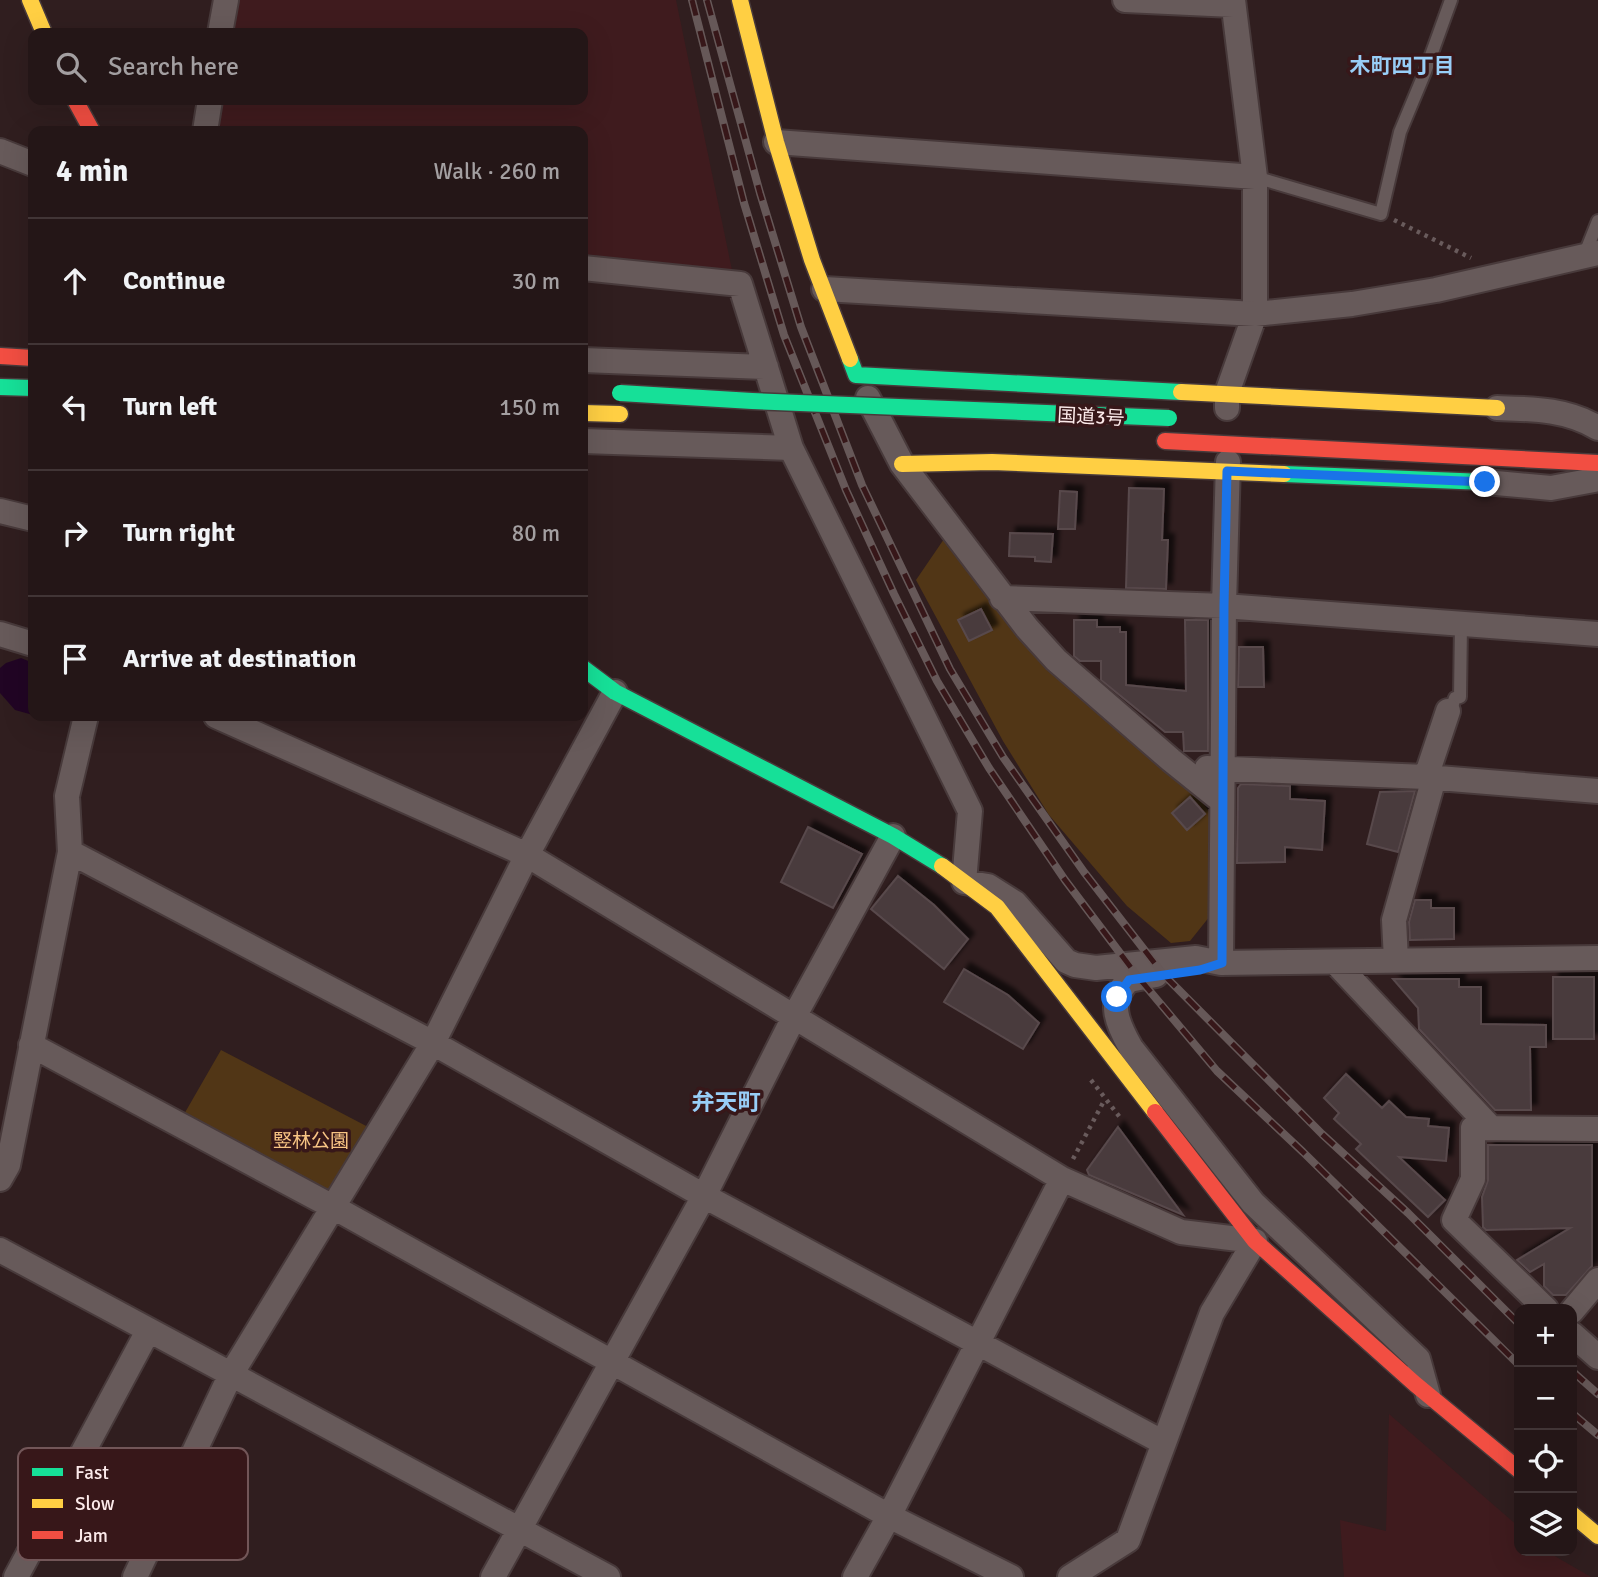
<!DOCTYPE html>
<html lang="en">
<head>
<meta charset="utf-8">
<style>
	body { margin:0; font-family:Signika,"Noto Sans JP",sans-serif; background:#2c1f20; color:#f1f3f6 }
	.controls { position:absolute; right:21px; bottom:21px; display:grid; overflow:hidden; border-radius:14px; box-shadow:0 7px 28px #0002 }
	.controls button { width:63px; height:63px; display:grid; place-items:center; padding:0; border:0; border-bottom:2px solid #413536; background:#241617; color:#f1f3f6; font:35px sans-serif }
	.stop { position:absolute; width:21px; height:21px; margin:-16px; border:5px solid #1a73e8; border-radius:50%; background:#fff }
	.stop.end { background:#1a73e8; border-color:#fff; box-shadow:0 2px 7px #0008 }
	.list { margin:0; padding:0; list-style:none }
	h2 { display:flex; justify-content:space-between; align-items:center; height:91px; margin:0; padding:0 28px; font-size:30px }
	h2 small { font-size:23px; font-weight:400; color:#a39fa1 }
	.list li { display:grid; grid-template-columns:46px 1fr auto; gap:21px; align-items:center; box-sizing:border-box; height:126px; padding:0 28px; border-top:2px solid #413536 }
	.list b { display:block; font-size:26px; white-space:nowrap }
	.list em { font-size:23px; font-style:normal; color:#a39fa1 }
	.icon { flex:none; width:38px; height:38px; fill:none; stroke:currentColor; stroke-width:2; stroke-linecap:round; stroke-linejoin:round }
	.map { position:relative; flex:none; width:1598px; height:1577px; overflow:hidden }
	.search { position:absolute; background:#241617; box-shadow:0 7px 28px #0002; left:28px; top:28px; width:560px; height:77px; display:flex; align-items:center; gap:18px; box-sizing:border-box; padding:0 24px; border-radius:14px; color:#a39fa1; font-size:26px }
	.panel { position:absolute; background:#241617; box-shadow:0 7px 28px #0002; left:28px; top:126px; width:560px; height:595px; border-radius:14px }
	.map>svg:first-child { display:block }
	.built { fill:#3f1b1e }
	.green { fill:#513616 }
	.water { fill:#210524 }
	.building { fill:#4a3b3e; stroke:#58494c; stroke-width:2; filter:url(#shadow) }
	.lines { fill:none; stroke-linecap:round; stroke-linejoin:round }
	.lane-casing { stroke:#483a3b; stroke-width:16 }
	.street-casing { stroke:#483a3b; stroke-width:28 }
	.fast-casing { stroke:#483a3b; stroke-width:19 }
	.slow-casing { stroke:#483a3b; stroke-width:19 }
	.jam-casing { stroke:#483a3b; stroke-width:19 }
	.path { stroke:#695b5c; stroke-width:4.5; stroke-dasharray:3.5 5; stroke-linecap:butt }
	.lane { stroke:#675a5a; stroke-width:12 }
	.street { stroke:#675a5a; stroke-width:24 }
	.fast { stroke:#16e098; stroke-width:16 }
	.slow { stroke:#ffcf43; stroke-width:16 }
	.jam { stroke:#f24e42; stroke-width:16 }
	.rail-casing { stroke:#665858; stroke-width:8 }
	.rail { stroke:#371719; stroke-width:5; stroke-dasharray:16; stroke-linecap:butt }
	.fast-bridge-casing { stroke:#483a3b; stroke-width:19; stroke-linecap:butt }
	.fast-bridge { stroke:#16e098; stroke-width:16 }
	.route { stroke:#1a73e8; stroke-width:9 }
	.labels { text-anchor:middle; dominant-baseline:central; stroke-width:7; stroke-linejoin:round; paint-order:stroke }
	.street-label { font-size:19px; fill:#fceaea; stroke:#371719 }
	.park-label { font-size:19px; fill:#f8c484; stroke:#371719 }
	.neighbourhood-label { font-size:21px; font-weight:bold; fill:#98cef7; stroke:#371719 }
	.quarter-label { font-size:23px; font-weight:bold; fill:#98cef7; stroke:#371719 }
	.key { fill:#371719; stroke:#725658; stroke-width:2 }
	.key-label { font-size:19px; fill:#fceaea }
</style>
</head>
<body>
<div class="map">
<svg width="1598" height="1577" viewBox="0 0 1598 1577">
	<defs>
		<filter id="shadow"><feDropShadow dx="6" dy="-6" stdDeviation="2" flood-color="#0009"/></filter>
	</defs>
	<rect width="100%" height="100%" fill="#301e1f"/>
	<path class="built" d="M231,0H676L732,270L583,254V131H214L218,100H583V33H227Z
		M1389,1414L1519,1527V1551H1546L1591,1577H1344L1340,1520L1386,1531Z"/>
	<path class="green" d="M944,539L1041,662L1201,800L1210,813V916L1190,941L1171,943L1127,906L1049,815L1003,741L916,580Z
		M221,1050L370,1128L337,1190L325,1193L183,1116Z"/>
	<path class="water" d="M21,658L33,663V715L15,710L0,693V668L6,663Z"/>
	<path class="building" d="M1129,488L1164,489L1162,540H1168L1166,589L1126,588Z
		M1060,491L1077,492L1075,529H1058Z
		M1010,533L1053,534L1051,562L1035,561V557L1009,556Z
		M981,609L992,630L969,641L958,620Z
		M1074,620H1097V627H1120V632H1126V685L1186,691L1185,620H1208V751H1184L1183,732H1165L1101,680V661H1080L1074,656Z
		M1239,647H1263L1264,687H1238Z
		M1241,784L1290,786V799L1325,801L1322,850L1285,847V862L1237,863L1238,788Z
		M1415,791L1398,852L1367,844L1380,792Z
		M1190,797L1205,814L1187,830L1172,813Z
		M808,827L862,854L833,908L781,882Z
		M898,876L934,905L968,939L944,969L871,909Z
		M1415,900H1431V908H1454V939L1410,940L1409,922Z
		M964,969L1008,995L1039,1023L1023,1049L944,1002Z
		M1553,977H1594V1039H1553Z
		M1393,979H1459V987H1481V1024L1546,1025V1047H1530L1531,1110H1495L1419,1029L1418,1008Z
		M1346,1074L1382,1108L1389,1101L1406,1117L1429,1119L1428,1126L1449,1128L1446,1161L1399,1157L1445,1200L1428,1217L1356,1149L1361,1144L1334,1119L1339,1113L1324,1098Z
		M1118,1127L1183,1215L1089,1175L1087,1170Z
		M1488,1145H1592V1266L1566,1295H1553L1544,1286V1264L1530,1272L1517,1260L1570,1228L1486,1230L1483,1227L1482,1197L1488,1180Z"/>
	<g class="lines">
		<g class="lane-casing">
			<path id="lane" d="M1255,177L1381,214L1400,132L1425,72L1451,0
				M1584,256L1598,221
				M1448,711L1450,712L1455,698L1460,697L1461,624"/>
		</g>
		<g class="street-casing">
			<path id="street" d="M1125,0L1233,5
				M220,33L226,0
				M205,131L210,100
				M776,142L1255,177
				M0,151L33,164
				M583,268L740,284L791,448L970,811L964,882L988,886L1015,903L1066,961L1075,965L1096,968L1196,958L1221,963L1598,958
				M824,289L1255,314L1352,304L1436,290L1598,253
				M583,360L766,367
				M868,398L902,464L1027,628L1056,660L1171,760L1222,801
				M1227,408V393L1255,314V177L1233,0
				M1497,408C1533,409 1567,409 1598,428
				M583,441L791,448
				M1485,482L1551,488L1594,480L1598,477
				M0,511L33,519
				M1002,598L1224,606L1598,634
				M0,634L33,644
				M216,716L527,855L1062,1179L1181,1232L1255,1241L1212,1313L1128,1540L1070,1577
				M1207,768L1426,777L1598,791
				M1426,777L1448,711
				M70,852L433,1043L704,1196L1164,1443
				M1396,960L1394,920L1434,778
				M1335,962L1491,1128
				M1221,963L1224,606L1228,462
				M1156,975L1129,980C1106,1001 1118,1025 1131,1048L1253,1203L1418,1359L1428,1395
				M31,1045L333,1207L889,1516L1011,1577
				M0,1179L8,1165L70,852L67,796L86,716
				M0,1250L608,1577
				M1546,1309L1454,1220L1473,1179V1128L1598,1129
				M1572,1311L1598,1280
				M1572,1334L1598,1357
				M16,1577L148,1331
				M135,1577L230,1376L433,1043L527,855L615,692
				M493,1577L704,1196L794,1017L893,836
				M855,1577L889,1516L1062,1179"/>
		</g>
		<g class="fast-casing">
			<path id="fast" d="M850,359L856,375L1181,392
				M0,387L33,388
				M1284,474L1485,482
				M583,668L615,692L893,836L942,866"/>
		</g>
		<g class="slow-casing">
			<path id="slow" d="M30,0L44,33
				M740,0L776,142L812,260L850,359
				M1181,392L1497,408
				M583,413L620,414
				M902,464L992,462L1284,474
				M942,866L997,907L1155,1112
				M1572,1514L1598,1536"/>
		</g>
		<g class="jam-casing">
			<path id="jam" d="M75,100L92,131
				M0,356L33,358
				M1165,441L1598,463
				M1155,1112L1255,1241L1415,1384L1519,1470"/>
		</g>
		<path class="path" d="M1394,220L1471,258
			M1091,1080L1122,1120
			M1073,1159L1105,1099"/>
		<use href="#lane" class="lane"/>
		<use href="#street" class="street"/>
		<use href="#fast" class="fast"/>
		<use href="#slow" class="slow"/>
		<use href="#jam" class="jam"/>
		<g class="rail-casing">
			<path id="rail" d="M692,0L744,203L784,335L846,490L894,594L937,681L989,768L1065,880L1138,977L1217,1071L1303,1152L1519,1365
				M707,0L760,193L801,327L862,485L950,669L1003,757L1084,872L1163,974L1322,1134L1408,1213L1519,1324
				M1572,1371L1598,1394
				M1572,1413L1598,1435"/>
		</g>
		<use href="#rail" class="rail"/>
		<g class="fast-bridge-casing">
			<path id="fast-bridge" d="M620,393L752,401L1169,418"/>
		</g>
		<use href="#fast-bridge" class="fast-bridge"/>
	</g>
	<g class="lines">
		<path class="route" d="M1117,997L1129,980L1200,970L1222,963L1224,606L1227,471L1485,482"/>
	</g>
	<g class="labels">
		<g class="street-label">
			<text transform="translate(1091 417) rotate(3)">国道3号</text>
		</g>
		<g class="park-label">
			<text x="311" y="1141">竪林公園</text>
		</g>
		<g class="neighbourhood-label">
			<text x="1402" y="66">木町四丁目</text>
		</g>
		<g class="quarter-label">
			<text x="726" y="1102">弁天町</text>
		</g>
	</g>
	<rect x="18" y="1448" width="230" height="112" rx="10" class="key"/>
	<rect x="32" y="1468" width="31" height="8" fill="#16e098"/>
	<rect x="32" y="1499" width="31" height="9" fill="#ffcf43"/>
	<rect x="32" y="1531" width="31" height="8" fill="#f24e42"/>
	<g class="key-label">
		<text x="75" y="1479">Fast</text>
		<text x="75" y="1510">Slow</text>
		<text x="75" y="1542">Jam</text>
	</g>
</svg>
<div class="controls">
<button>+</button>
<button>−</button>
<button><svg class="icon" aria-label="locate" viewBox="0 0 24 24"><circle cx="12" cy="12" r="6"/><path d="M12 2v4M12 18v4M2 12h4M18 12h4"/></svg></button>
<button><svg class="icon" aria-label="layers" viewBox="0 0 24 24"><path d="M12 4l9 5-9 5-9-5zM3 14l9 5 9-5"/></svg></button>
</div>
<div class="stop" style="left:1117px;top:997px"></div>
<div class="stop end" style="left:1485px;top:482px"></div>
<div class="search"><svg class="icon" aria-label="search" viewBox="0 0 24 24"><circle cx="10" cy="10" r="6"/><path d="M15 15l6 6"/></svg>Search here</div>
<section class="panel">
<h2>4 min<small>Walk · 260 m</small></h2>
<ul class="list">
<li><svg class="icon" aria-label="ahead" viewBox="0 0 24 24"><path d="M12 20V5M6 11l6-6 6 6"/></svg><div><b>Continue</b></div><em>30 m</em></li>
<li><svg class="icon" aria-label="left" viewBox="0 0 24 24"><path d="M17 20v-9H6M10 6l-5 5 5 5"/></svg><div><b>Turn left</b></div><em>150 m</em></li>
<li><svg class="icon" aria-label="right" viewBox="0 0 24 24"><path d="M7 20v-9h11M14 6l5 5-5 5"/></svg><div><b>Turn right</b></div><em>80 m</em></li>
<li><svg class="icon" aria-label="arrive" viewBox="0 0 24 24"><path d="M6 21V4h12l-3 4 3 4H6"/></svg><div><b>Arrive at destination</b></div></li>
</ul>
</section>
</div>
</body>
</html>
